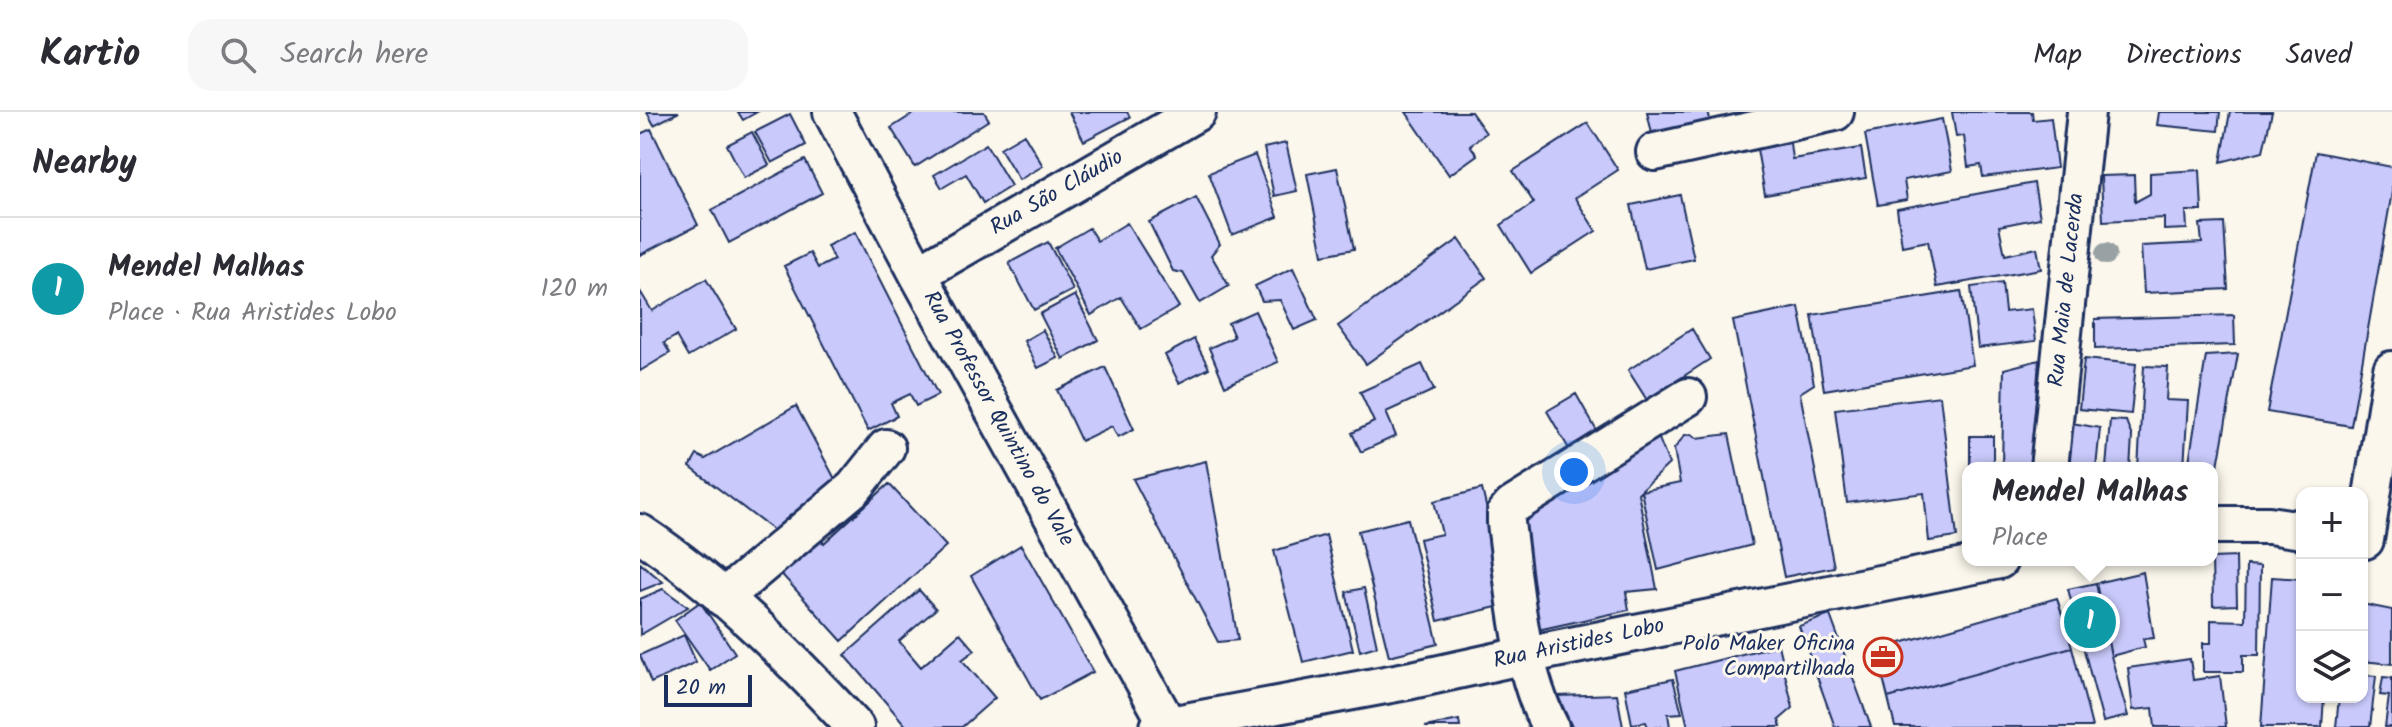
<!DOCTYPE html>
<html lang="en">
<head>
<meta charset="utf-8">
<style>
	body { margin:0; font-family:Kalam,sans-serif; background:#f7f7f7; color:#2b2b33 }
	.controls { position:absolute; right:24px; bottom:24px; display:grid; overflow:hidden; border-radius:16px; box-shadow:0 2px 6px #0004 }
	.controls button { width:72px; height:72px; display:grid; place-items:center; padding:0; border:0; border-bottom:2px solid #e1e1e2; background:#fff; color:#2b2b33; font:40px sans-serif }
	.scale { position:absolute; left:24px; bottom:20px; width:88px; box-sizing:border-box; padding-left:8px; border:4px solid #1b2f5e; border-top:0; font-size:22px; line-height:28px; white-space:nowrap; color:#1b2f5e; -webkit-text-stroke:6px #fbf7ec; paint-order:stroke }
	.you { position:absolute; left:934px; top:360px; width:28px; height:28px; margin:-20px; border:6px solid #fff; border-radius:50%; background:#1a73e8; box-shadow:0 0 0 12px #1a73e833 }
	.badge { display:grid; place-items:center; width:52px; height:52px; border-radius:50%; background:#c8321e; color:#fff; font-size:26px; font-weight:700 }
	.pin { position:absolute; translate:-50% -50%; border:4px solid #fff; box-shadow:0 2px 8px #0006 }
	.popup { position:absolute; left:1322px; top:350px; width:256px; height:104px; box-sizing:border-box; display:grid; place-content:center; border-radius:16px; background:#fff; filter:drop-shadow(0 2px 6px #0005); font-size:26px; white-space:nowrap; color:#7c7c81 }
	.popup b { font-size:30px; color:#2b2b33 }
	.popup::after { content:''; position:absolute; left:50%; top:100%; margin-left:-16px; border:16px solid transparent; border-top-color:#fff }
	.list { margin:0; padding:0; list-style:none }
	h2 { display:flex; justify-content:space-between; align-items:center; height:104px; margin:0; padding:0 32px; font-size:34px }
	h2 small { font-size:26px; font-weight:400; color:#7c7c81 }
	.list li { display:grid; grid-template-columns:52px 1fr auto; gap:24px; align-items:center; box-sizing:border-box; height:144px; padding:0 32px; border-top:2px solid #e1e1e2 }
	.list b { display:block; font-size:30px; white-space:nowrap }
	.list p { margin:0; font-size:26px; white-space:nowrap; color:#7c7c81 }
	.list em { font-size:26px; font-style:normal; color:#7c7c81 }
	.icon { flex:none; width:44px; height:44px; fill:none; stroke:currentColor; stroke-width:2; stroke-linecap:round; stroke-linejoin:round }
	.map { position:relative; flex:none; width:1752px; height:615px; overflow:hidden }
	header { display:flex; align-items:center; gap:48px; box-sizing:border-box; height:112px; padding:0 40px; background:#fff; border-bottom:2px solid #e1e1e2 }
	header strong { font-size:38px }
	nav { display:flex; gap:44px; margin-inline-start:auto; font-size:28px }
	.search { width:560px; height:72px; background:#f7f7f7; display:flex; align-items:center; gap:20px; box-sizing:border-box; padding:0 28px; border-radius:24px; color:#7c7c81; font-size:30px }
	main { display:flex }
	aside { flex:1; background:#fff }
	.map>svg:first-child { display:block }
	.building { fill:#c9c9fb; stroke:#1b2f5e; stroke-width:2 }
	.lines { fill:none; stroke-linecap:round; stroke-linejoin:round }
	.minor-casing { stroke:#1b2f5e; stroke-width:42 }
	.minor { stroke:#fbf7ec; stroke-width:36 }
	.tree { fill:#98a1a4 }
	.labels { text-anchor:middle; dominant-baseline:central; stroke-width:6; stroke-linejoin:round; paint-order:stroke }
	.street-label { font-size:22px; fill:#1b2f5e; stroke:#fbf7ec }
	.poi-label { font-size:22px; fill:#1b2f5e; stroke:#fbf7ec; text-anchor:end }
</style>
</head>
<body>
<header>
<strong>Kartio</strong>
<div class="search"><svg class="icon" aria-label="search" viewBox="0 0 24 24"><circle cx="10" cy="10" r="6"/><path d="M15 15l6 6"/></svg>Search here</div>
<nav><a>Map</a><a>Directions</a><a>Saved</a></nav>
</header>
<main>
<aside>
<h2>Nearby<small></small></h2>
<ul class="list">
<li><span class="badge" style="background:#0f9aa8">1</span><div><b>Mendel Malhas</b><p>Place · Rua Aristides Lobo</p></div><em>120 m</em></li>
</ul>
</aside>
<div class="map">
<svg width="1752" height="615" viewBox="0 0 1752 615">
	<rect width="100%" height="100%" fill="#fbf7ec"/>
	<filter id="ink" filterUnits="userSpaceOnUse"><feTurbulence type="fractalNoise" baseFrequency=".0125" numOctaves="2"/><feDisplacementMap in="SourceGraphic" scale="16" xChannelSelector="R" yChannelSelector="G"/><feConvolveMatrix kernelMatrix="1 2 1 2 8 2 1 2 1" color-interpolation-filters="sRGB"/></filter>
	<g filter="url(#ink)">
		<path class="building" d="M7,0H39L14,13Z
			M98,0H117L103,8Z
			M276,0H344L349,8L275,55L251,16Z
			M429,0H487L490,5L444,29Z
			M766,0H831L846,21L830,33L837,43L809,63Z
			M1007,0H1068L1072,15L1014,30Z
			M1312,0H1392L1393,8L1411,6L1417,56L1343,65L1341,53L1328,55L1324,24L1316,25Z
			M1519,0H1580L1578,19L1517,13Z
			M1590,0H1632L1623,39L1581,50Z
			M150,2L166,33L132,51L115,20Z
			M1302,7L1312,59L1264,68L1267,88L1238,93L1225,22Z
			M948,11L978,58L935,86L956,119L891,161L861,113L894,91L873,59Z
			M11,17L58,113L0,143V22Z
			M112,20L129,53L104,66L87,33Z
			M384,22L403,54L379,68L360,36Z
			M646,31L657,79L634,84L624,36Z
			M1150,31L1152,47L1221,36L1226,66L1125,83L1117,37Z
			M346,32L371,74L343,91L326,62L302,76L294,63Z
			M1676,40L1752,55V80L1711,314L1627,300Z
			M615,43L638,105L592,123L569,61Z
			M165,48L182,81L89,131L72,98Z
			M697,56L714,137L683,143L667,62Z
			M1560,58L1562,99H1546L1547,117L1524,118V106L1463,109L1461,64L1494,63L1495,90L1510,82V61Z
			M1394,71L1400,106L1359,114L1365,143L1397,136L1401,157L1297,175L1288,129L1262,134L1257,97Z
			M1040,83L1054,147L1005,157L991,93Z
			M556,85L580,132L571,143L589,174L560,191L543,161L533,159L509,110Z
			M487,111L539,195L501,217L481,185L451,203L415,136L449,116L457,129Z
			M1584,111L1588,177L1504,181L1501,134L1562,131L1560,112Z
			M215,120L298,283L276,294L270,282L251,291L257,304L228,319L144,154L170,141L178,156L194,148L187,134Z
			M819,127L846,166L726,252L698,214Z
			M408,130L433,178L394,198L369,151Z
			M653,156L677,208L654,218L640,188L622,189L615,174Z
			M66,167L96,217L48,245L36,224L24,231L30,241L0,259V179L12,199Z
			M1362,171L1365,200L1392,197L1396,229L1338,236L1331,175Z
			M1321,179L1333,253L1184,278L1172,203Z
			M435,183L458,228L423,247L400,202Z
			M1159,195L1174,272L1160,281L1194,455L1144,465L1093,209Z
			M615,199L638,250L585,274L569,236L594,225L588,211Z
			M1594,203L1595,233L1455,237V207Z
			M1052,217L1070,247L1007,288L988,258Z
			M403,218L418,246L398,256L384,229Z
			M554,227L569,256L539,271L525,243Z
			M1598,242L1573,382L1572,383V356H1548L1566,244Z
			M1444,247L1496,252L1491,302L1439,297Z
			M1399,248L1391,356H1362L1364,257Z
			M782,252L794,278L746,300L756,324L721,340L712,321L734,310L720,280Z
			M1504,254L1528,255L1526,288L1548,289L1544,356H1498Z
			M465,255L494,317L478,325L472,314L441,329L417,278Z
			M936,282L958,321L929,337L907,299Z
			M1300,284L1317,425L1289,429L1284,381L1207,391L1195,297Z
			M156,294L203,382L138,422L50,355L57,343L65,347Z
			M1470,308L1486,309L1492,325L1490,356H1466Z
			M1432,311L1460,316L1456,356H1427Z
			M1016,319L1029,352L998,381L1017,477L986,480L989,498L893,519L873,396Z
			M1052,322L1057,326L1089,322L1112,433L1018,458L1001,379L1040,371L1034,337L1045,323Z
			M1330,324H1353V356H1330Z
			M566,349L598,528L578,530L493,367Z
			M249,372L306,434L202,529L136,456L180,427L184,431Z
			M842,377L869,492L798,509L779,427L802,422L794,389Z
			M768,407L798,532L749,544L718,419Z
			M686,423L713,538L663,550L634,439Z
			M381,433L453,560L400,588L331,464Z
			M1596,445L1597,493L1573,494L1572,446Z
			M0,451L23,470L0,479Z
			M1606,453L1620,454L1619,543H1603V560H1563V531H1571V508L1605,509Z
			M1503,460L1514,526L1503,527L1505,535L1471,544L1456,471Z
			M1632,465L1662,467V585H1684L1682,615H1621Z
			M1456,471L1471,544L1488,604L1463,610L1428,477Z
			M724,476L737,534L720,539L706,480Z
			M23,477L48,495L0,523V487Z
			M279,478L296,497L259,529L281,555L320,521L335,538L322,548L355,586L322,615H267L205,543Z
			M1417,486L1432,535L1248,586L1236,538Z
			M60,490L95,541L70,558L35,508Z
			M1722,492L1752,498V552L1722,549Z
			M1190,503L1231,615H1195L1159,514Z
			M44,523L56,550L11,571L0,543Z
			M1138,533L1153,596L1139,608L1141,615H1048L1035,559Z
			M1432,535L1452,615H1255L1248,586Z
			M1550,547L1553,568L1580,564L1586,615H1515L1513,596L1493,598L1488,556Z
			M1722,563L1736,564L1730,615H1696L1699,585H1722Z
			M1743,565L1752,566V615H1745L1749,584L1740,583Z
			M1033,567L1042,601L1028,602L1030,615H1008L1006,610L992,612L985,577Z
			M977,582L983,615H932L918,584Z
			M819,608L820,615H785Z"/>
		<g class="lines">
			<g class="minor-casing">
				<path id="minor" d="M192,0L278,162L528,613
					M1015,40L1195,0
					M278,162L557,0
					M1409,356L1446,0
					M1572,413H1629L1662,418
					M0,421C80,474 150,545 215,615
					M1725,428L1752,258
					M83,486L214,376L246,336
					M519,615L772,568L886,543L1359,448
					M910,615C879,554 875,478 866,411V401L872,394L1048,285"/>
			</g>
			<use href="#minor" class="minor"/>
		</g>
		<circle class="tree" cx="1466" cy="142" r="11"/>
	</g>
	<defs>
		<g id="office-ring" transform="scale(2)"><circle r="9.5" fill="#fbf7ec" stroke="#c8321e" stroke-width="1.5"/><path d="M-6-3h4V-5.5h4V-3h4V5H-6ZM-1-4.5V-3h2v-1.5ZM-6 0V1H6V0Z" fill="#c8321e"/></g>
	</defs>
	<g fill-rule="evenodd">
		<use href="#office-ring" x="1243" y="545"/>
	</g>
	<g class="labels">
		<g class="street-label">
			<text transform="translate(417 81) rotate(-30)">Rua São Cláudio</text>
			<text transform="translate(1427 178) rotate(-84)">Rua Maia de Lacerda</text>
			<text transform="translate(358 307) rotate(61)">Rua Professor Quintino do Vale</text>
			<text transform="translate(939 532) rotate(-12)">Rua Aristides Lobo</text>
		</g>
		<g class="poi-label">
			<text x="1215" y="532">Polo Maker Oficina<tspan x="1215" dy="25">Compartilhada</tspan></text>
		</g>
	</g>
</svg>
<div class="controls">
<button>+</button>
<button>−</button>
<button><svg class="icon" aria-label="layers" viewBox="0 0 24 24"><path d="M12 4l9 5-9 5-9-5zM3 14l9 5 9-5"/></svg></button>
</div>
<div class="scale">20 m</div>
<div class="you"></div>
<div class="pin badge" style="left:1450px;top:510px;background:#0f9aa8">1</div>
<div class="popup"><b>Mendel Malhas</b>Place</div>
</div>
</main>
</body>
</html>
